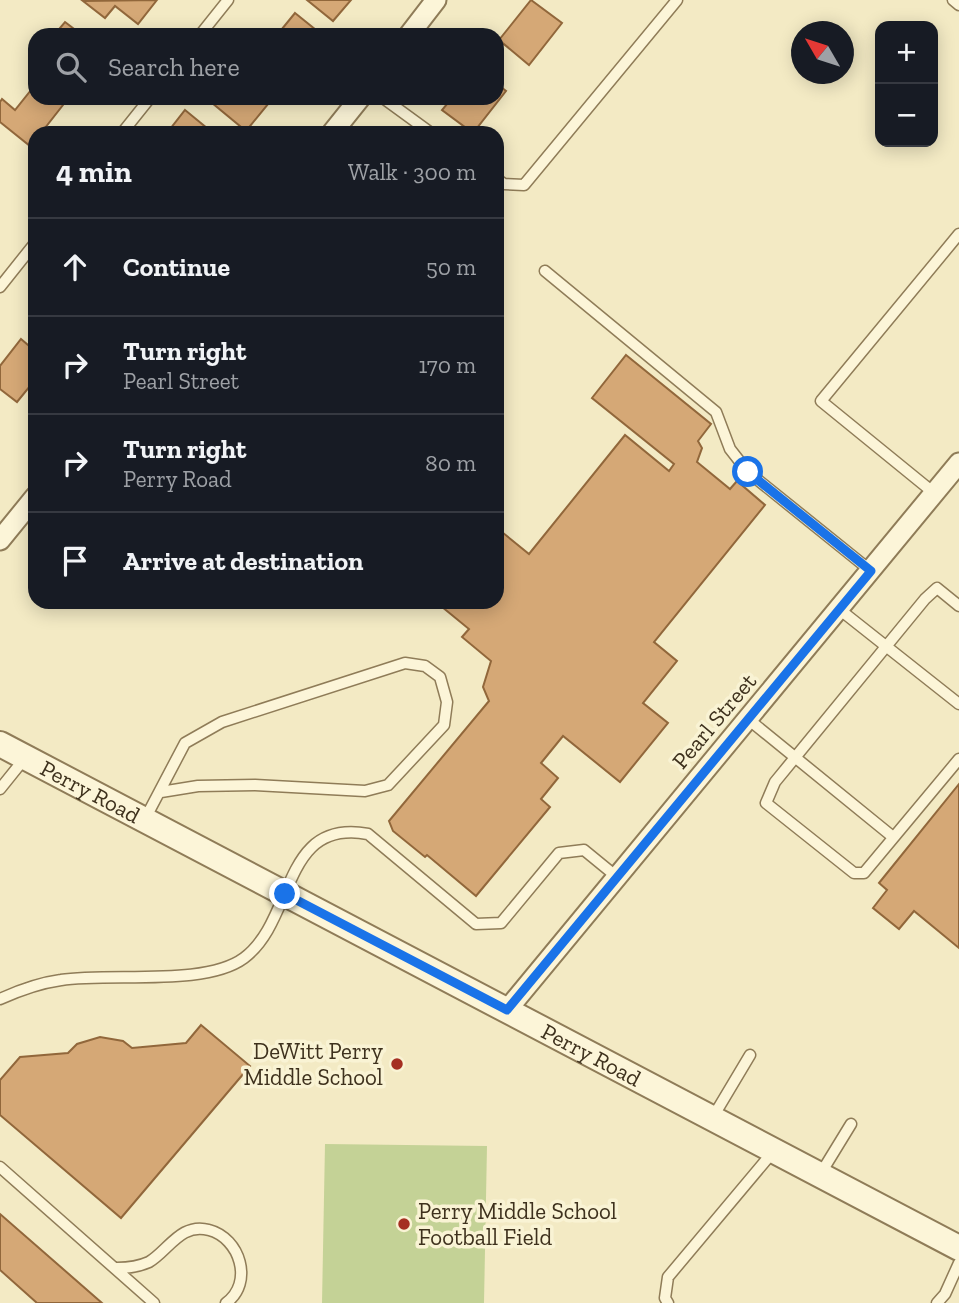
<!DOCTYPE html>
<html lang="en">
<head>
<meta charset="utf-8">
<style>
	body { margin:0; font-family:"Zilla Slab",serif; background:#242831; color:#f1f3f6 }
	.controls { position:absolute; right:21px; top:21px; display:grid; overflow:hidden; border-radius:14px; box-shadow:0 4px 18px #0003 }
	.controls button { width:63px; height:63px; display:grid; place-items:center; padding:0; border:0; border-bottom:2px solid #363941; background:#171b24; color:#f1f3f6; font:35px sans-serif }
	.compass { position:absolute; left:791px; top:21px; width:63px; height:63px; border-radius:50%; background:#171b24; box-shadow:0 4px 18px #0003; rotate:309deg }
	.stop { position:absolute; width:21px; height:21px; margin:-16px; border:5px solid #1a73e8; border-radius:50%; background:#fff }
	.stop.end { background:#1a73e8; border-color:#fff; box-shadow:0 2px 7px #0008 }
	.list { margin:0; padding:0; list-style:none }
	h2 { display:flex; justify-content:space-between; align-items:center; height:91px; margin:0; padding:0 28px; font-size:30px }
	h2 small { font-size:23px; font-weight:400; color:#9ea1a6 }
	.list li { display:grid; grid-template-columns:46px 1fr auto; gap:21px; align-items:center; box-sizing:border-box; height:98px; padding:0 28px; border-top:2px solid #363941 }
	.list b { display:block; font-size:26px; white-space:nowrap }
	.list p { margin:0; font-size:23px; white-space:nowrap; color:#9ea1a6 }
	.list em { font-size:23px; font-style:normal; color:#9ea1a6 }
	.icon { flex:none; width:38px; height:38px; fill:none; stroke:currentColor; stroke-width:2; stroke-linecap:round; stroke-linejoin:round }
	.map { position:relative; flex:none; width:959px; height:1303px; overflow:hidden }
	.search { position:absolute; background:#171b24; box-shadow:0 4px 18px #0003; left:28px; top:28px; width:476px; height:77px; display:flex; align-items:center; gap:18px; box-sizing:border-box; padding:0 24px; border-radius:21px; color:#9ea1a6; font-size:26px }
	.panel { position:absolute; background:#171b24; box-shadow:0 4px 18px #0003; left:28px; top:126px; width:476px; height:483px; border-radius:21px }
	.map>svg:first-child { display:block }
	.green { fill:#c4d296 }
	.building { fill:#d5a876; stroke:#91673b; stroke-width:2 }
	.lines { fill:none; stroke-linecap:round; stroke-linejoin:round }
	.service-casing { stroke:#8f7c58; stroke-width:13 }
	.minor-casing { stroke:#8f7c58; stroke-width:23 }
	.tertiary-casing { stroke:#8f7c58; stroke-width:28 }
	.service { stroke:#fcf5d8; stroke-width:10 }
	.minor { stroke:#fcf5d8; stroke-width:19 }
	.tertiary { stroke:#fcf5d8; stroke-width:24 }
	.route { stroke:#1a73e8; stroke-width:9 }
	.poi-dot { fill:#a52f21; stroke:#f9f3d4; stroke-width:2.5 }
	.labels { text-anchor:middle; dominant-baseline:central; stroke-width:7; stroke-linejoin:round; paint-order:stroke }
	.street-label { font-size:23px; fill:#3e311d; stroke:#f9f3d4 }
	.poi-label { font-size:23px; fill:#3e311d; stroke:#f9f3d4; text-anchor:end }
</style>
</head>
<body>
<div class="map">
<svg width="959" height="1303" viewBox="0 0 959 1303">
	<rect width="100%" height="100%" fill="#f3eac4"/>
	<path class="green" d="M325,1144L487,1146L484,1303H322Z"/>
	<path class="building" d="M157,0L138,24L115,6L105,18L83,1Z
		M307,0H351L333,21Z
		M531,0L562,23L529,65L499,40Z
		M295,13L321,34V35H277Z
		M65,22L82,35H54Z
		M497,84L506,91L473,133L442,110L452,98H497Z
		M35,85V98H54L63,105L41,133H35V140L30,146L0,122V102L2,99L15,110Z
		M206,98H273L246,131Z
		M185,110L213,133H167Z
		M21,339L35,351V380L17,402L0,389V366Z
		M626,355L711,424L698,441L702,448L697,462L730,489L737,481L765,505L654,642L677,661L643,703L668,723L620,782L563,736L541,763L558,778L541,799L550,807L476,896L427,855L425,857L393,831L389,821L489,701L483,687L491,661L462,637L469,629L436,602H497V528L529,554L625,435L669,471L674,464L592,398Z
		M959,784V948L914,911L899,929L873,908L887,890L879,883Z
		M201,1025L250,1066L121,1218L0,1115V1080L20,1057L68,1053L77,1044L100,1037L123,1041L132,1048L186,1043Z
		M0,1214L102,1303H37L0,1270Z"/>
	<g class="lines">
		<g class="service-casing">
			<path id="service" d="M953,0L959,5
				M200,35L228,0
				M383,98L431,133
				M122,133L150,98
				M497,179L504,184L524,185L677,0
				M545,271L716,412L730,449L748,472L871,571
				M0,287L35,243
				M934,493L821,401L959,234
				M959,606L937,588L925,599L775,782L766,803L854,873H864L959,759
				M839,609L959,704
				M748,719L893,837
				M0,789L25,758
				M145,819L185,743L222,722L405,663L425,666L440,677L447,702L444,725L388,785L365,791L255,785L198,786L161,792
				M0,999C20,990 39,983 61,980C110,972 205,987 244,958C296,919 281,818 368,834L476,924L501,923L559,853L584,850L617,877
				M713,1117L750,1055
				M0,1167L154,1303
				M821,1173L851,1124
				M117,1268C129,1268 138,1267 149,1262C168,1251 181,1222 209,1230C240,1238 254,1283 226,1303
				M668,1303L665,1298L668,1277L772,1153
				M937,1303L945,1294L959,1263"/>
		</g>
		<g class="minor-casing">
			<path id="minor" d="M409,35L436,0
				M332,133L360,98
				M0,540L35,497
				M507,1010L959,463"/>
		</g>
		<g class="tertiary-casing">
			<g id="tertiary">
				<path id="s1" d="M0,744L959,1248"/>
			</g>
		</g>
		<use href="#service" class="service"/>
		<use href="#minor" class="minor"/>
		<use href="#tertiary" class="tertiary"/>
	</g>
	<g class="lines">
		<path class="route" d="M285,894L507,1010L871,571L748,472"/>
	</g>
	<g class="poi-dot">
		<circle cx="397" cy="1064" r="7"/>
		<circle cx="404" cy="1224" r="7"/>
	</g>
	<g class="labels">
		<g class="street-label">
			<text transform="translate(714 721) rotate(-50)">Pearl Street</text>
			<text stroke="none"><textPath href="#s1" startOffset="102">Perry Road</textPath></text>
			<text stroke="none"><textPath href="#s1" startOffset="668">Perry Road</textPath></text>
		</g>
		<g class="poi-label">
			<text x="383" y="1051">DeWitt Perry<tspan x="383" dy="26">Middle School</tspan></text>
			<text x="418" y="1211" text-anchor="start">Perry Middle School<tspan x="418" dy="26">Football Field</tspan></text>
		</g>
	</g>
</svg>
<div class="controls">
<button>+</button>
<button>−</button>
</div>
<svg class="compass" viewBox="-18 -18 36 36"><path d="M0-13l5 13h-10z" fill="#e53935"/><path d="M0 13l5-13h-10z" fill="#9ea1a6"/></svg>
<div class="stop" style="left:748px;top:472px"></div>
<div class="stop end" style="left:285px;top:894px"></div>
<div class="search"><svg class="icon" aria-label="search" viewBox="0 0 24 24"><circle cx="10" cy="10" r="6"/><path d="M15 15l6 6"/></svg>Search here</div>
<section class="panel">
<h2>4 min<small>Walk · 300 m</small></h2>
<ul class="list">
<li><svg class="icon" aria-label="ahead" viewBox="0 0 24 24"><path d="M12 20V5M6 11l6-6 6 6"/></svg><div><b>Continue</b></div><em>50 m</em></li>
<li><svg class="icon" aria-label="right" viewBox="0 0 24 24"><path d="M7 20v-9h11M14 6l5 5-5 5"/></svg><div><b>Turn right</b><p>Pearl Street</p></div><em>170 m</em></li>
<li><svg class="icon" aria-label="right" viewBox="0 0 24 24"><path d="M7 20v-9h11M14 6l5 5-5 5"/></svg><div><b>Turn right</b><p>Perry Road</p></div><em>80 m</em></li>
<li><svg class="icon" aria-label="arrive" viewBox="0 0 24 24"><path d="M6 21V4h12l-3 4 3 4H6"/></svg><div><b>Arrive at destination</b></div></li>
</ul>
</section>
</div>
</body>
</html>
